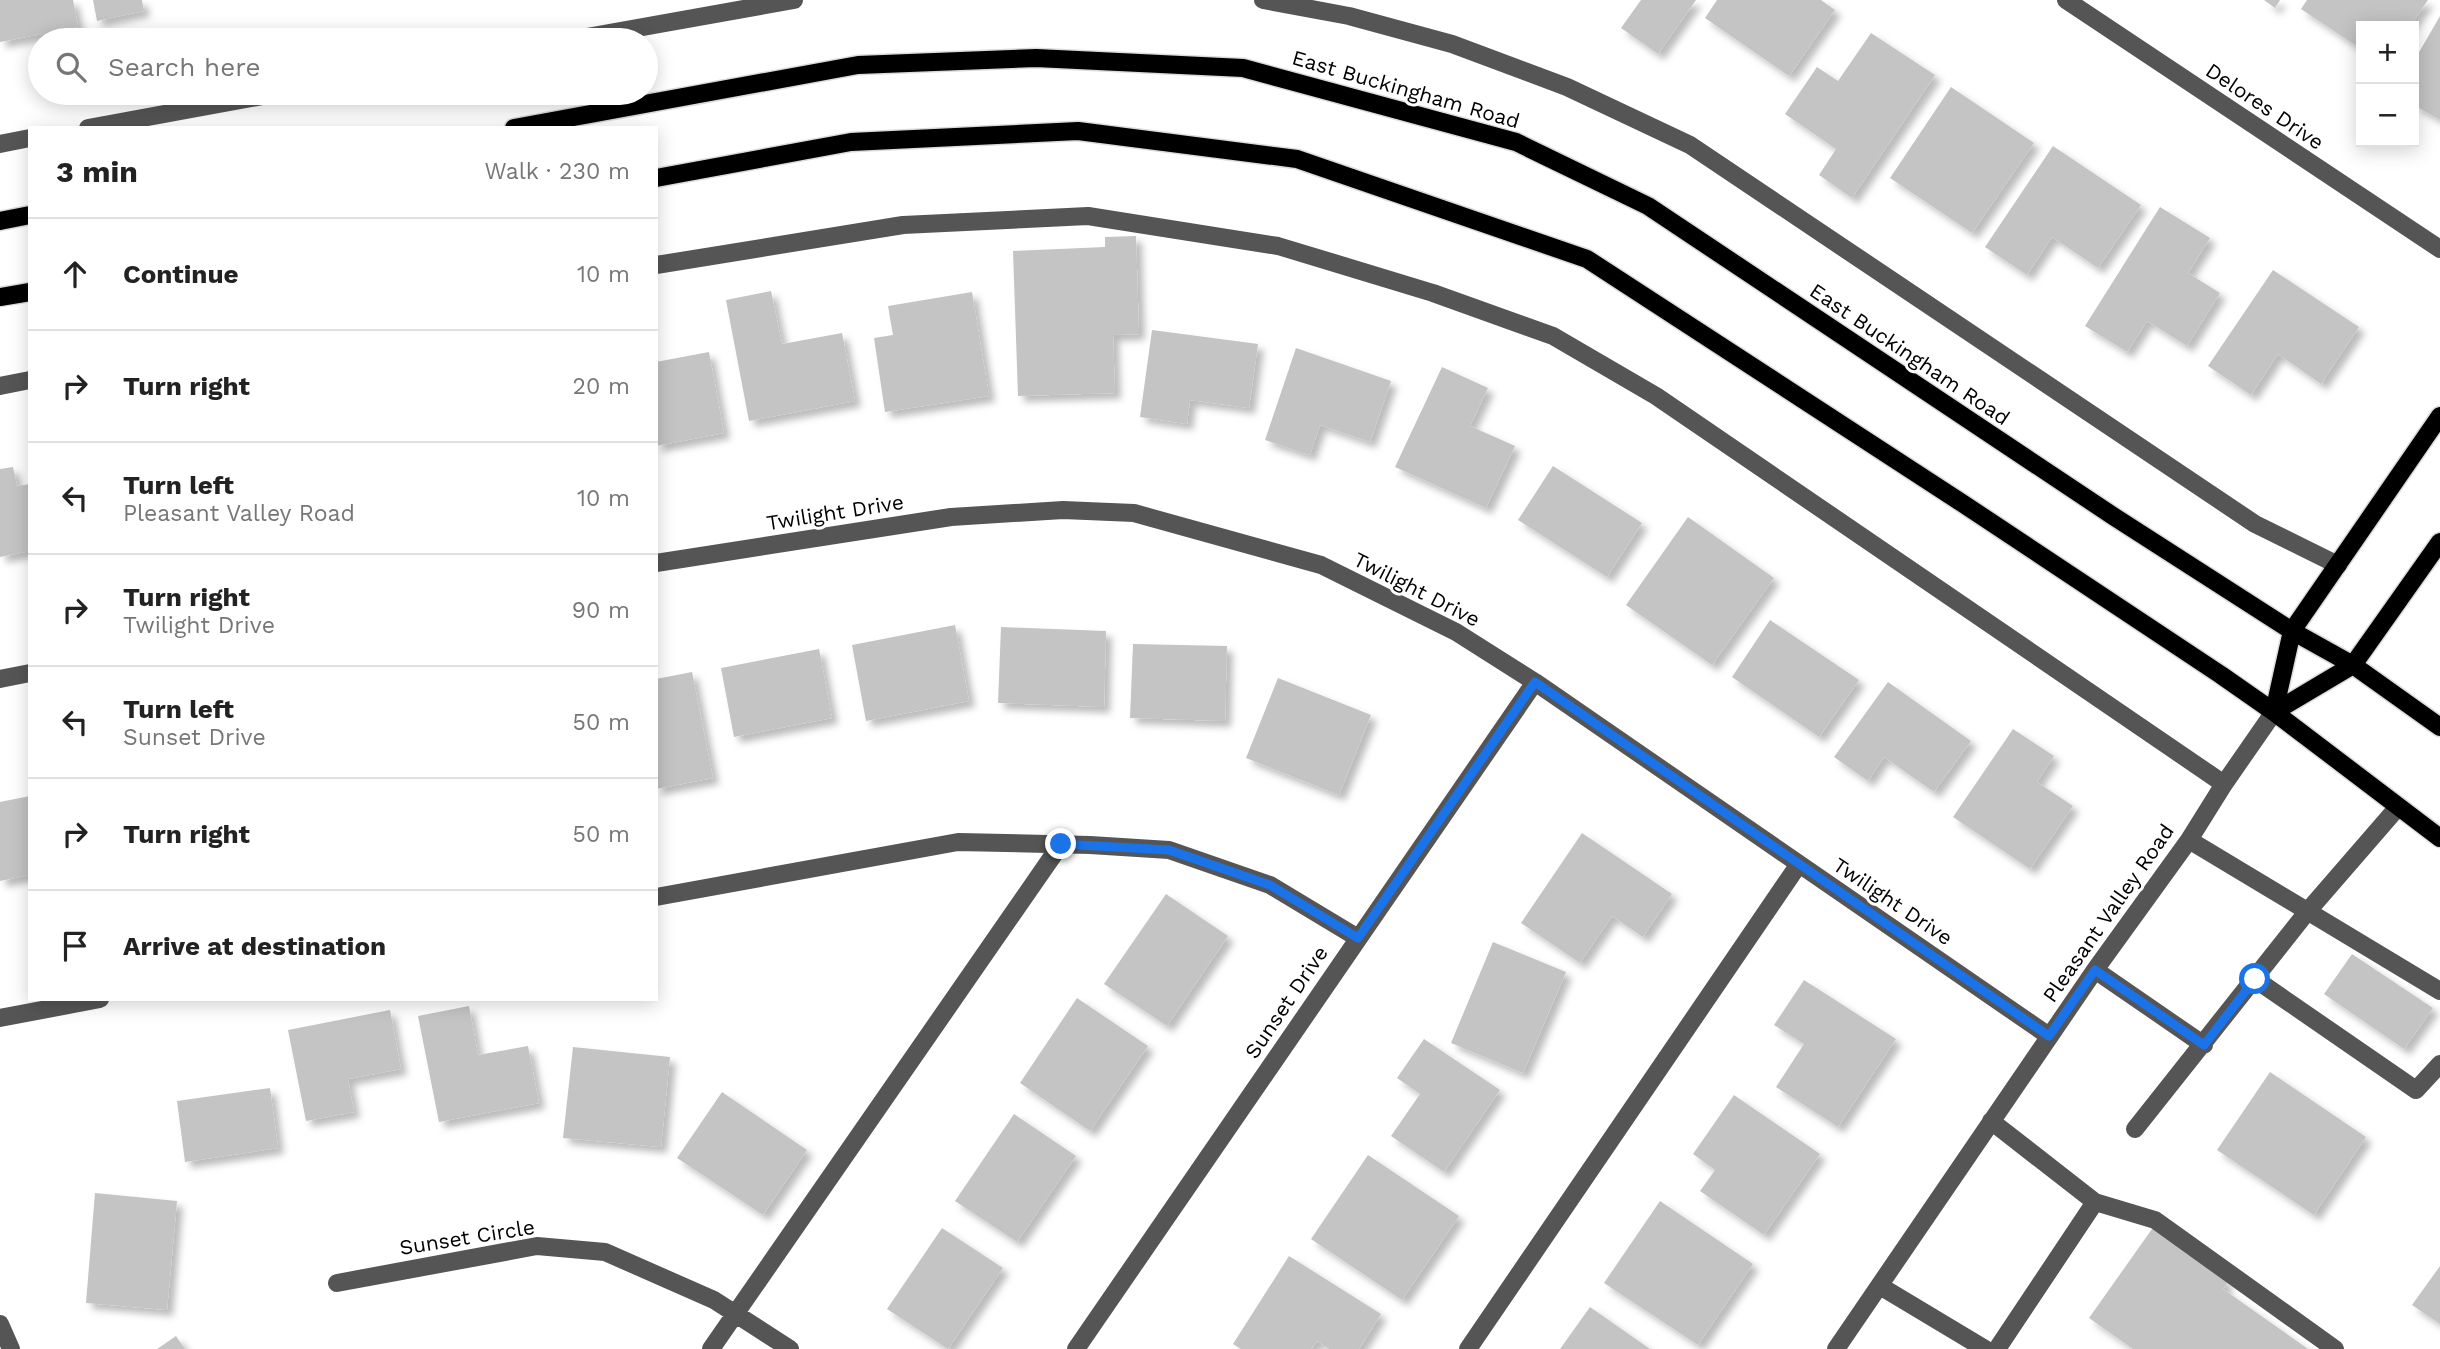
<!DOCTYPE html>
<html lang="en">
<head>
<meta charset="utf-8">
<style>
	body { margin:0; font-family:"Work Sans",sans-serif; background:#f2f2f2; color:#222 }
	.controls { position:absolute; right:21px; top:21px; display:grid; overflow:hidden; border-radius:0px; box-shadow:0 4px 18px #0003 }
	.controls button { width:63px; height:63px; display:grid; place-items:center; padding:0; border:0; border-bottom:2px solid #e0e0e0; background:#fff; color:#222; font:35px sans-serif }
	.stop { position:absolute; width:21px; height:21px; margin:-16px; border:5px solid #1a73e8; border-radius:50%; background:#fff }
	.stop.end { background:#1a73e8; border-color:#fff; box-shadow:0 2px 7px #0008 }
	.list { margin:0; padding:0; list-style:none }
	h2 { display:flex; justify-content:space-between; align-items:center; height:91px; margin:0; padding:0 28px; font-size:30px }
	h2 small { font-size:23px; font-weight:400; color:#767676 }
	.list li { display:grid; grid-template-columns:46px 1fr auto; gap:21px; align-items:center; box-sizing:border-box; height:112px; padding:0 28px; border-top:2px solid #e0e0e0 }
	.list b { display:block; font-size:26px; white-space:nowrap }
	.list p { margin:0; font-size:23px; white-space:nowrap; color:#767676 }
	.list em { font-size:23px; font-style:normal; color:#767676 }
	.icon { flex:none; width:38px; height:38px; fill:none; stroke:currentColor; stroke-width:2; stroke-linecap:round; stroke-linejoin:round }
	.map { position:relative; flex:none; width:2440px; height:1349px; overflow:hidden }
	.search { position:absolute; background:#fff; box-shadow:0 4px 18px #0003; left:28px; top:28px; width:630px; height:77px; display:flex; align-items:center; gap:18px; box-sizing:border-box; padding:0 24px; border-radius:38px; color:#767676; font-size:26px }
	.panel { position:absolute; background:#fff; box-shadow:0 4px 18px #0003; left:28px; top:126px; width:630px; height:875px; border-radius:0px }
	.map>svg:first-child { display:block }
	.building { fill:#c4c4c4; filter:url(#shadow) }
	.lines { fill:none; stroke-linecap:round; stroke-linejoin:round }
	.major-casing { stroke:#dbdbdb; stroke-width:21 }
	.minor { stroke:#555; stroke-width:18 }
	.major { stroke:#000; stroke-width:18 }
	.route { stroke:#1a73e8; stroke-width:9 }
	.labels { text-anchor:middle; dominant-baseline:central; stroke-width:6; stroke-linejoin:round; paint-order:stroke }
	.street-label { font-size:21px; fill:#000; stroke:#fff }
</style>
</head>
<body>
<div class="map">
<svg width="2440" height="1349" viewBox="0 0 2440 1349">
	<defs>
		<filter id="shadow"><feDropShadow dx="6" dy="6" stdDeviation="3.5" flood-color="#0004"/></filter>
	</defs>
	<rect width="100%" height="100%" fill="#fff"/>
	<path class="building" d="M0,0H73L78,27L0,42Z
		M93,0H142L144,11L97,21Z
		M1641,0H1696L1658,54L1621,28Z
		M1717,0H1821L1835,10L1789,76L1705,18Z
		M2264,0H2280L2275,8Z
		M2307,0H2428L2410,26H2361V49L2301,9Z
		M2440,16V120L2414,105V61Z
		M1871,33L1935,75L1852,198L1819,175L1836,149L1785,114L1817,67L1838,81Z
		M1951,87L2034,143L1972,233L1890,178Z
		M2053,146L2141,205L2098,268L2052,237L2027,275L1985,247Z
		M2160,207L2210,238L2188,273L2220,293L2187,346L2147,321L2127,352L2085,326Z
		M1136,236L1139,334L1113,335L1115,393L1018,396L1013,251L1105,247V237Z
		M2273,270L2359,327L2321,384L2278,354L2251,395L2208,366Z
		M771,291L782,344L842,333L855,401L749,421L726,300Z
		M972,292L989,396L885,412L874,338L893,335L888,306Z
		M1152,330L1258,344L1249,408L1190,400L1187,424L1140,417Z
		M1296,348L1391,381L1370,442L1320,425L1310,455L1265,440Z
		M709,352L724,433L656,446V362Z
		M1442,367L1488,388L1470,426L1515,446L1486,508L1395,467Z
		M1553,466L1642,523L1607,577L1518,520Z
		M13,467L17,486L30,484V551L0,557V469Z
		M1688,517L1774,578L1712,665L1626,605Z
		M1770,620L1859,680L1819,737L1732,677Z
		M955,625L969,701L866,721L852,645Z
		M1001,627L1106,631L1104,707L998,703Z
		M1133,644L1227,646L1225,721L1130,718Z
		M819,649L832,718L734,737L721,668Z
		M692,672L713,778L656,789V679Z
		M1278,678L1371,715L1339,795L1246,758Z
		M1888,682L1971,741L1934,792L1884,757L1868,781L1834,757Z
		M2013,729L2054,756L2037,782L2073,806L2030,869L1953,817Z
		M30,796V875L0,881V802Z
		M1582,833L1672,894L1643,937L1612,916L1580,963L1521,923Z
		M1166,894L1228,936L1167,1026L1104,984Z
		M1493,942L1566,972L1523,1073L1451,1043Z
		M2352,954L2433,1008L2404,1049L2324,994Z
		M1804,980L1896,1039L1838,1127L1776,1087L1804,1044L1774,1025Z
		M1077,998L1148,1046L1090,1131L1020,1083Z
		M469,1006L478,1055L528,1046L539,1103L439,1122L418,1016Z
		M390,1010L401,1069L348,1079L354,1112L306,1121L288,1030Z
		M1424,1039L1500,1090L1444,1172L1391,1136L1420,1094L1397,1078Z
		M573,1047L670,1057L661,1147L563,1138Z
		M2270,1072L2366,1137L2314,1215L2217,1150Z
		M270,1088L278,1148L185,1162L177,1101Z
		M722,1092L807,1150L763,1215L677,1158Z
		M1734,1095L1820,1154L1764,1235L1700,1191L1715,1170L1693,1154Z
		M1014,1114L1076,1156L1017,1242L955,1201Z
		M1368,1155L1459,1216L1402,1300L1311,1239Z
		M95,1193L177,1201L167,1310L86,1303Z
		M1660,1201L1753,1264L1698,1345L1604,1283Z
		M942,1228L1003,1268L948,1349L887,1309Z
		M2152,1229L2228,1282L2223,1289L2308,1349H2133L2089,1318Z
		M1289,1256L1381,1314L1359,1349H1329L1317,1341L1311,1349H1241L1233,1344Z
		M2440,1266V1324L2412,1305Z
		M1590,1307L1650,1349H1560Z
		M176,1336L185,1349H157Z"/>
	<g class="lines">
		<g class="major-casing">
			<path id="major" d="M514,128L858,65L1036,58L1243,68L1516,142L1648,206L2113,516L2292,631L2353,665L2440,727
				M656,178L851,142L1078,131L1297,159L1587,259L1962,503L2221,675L2274,712L2440,838
				M0,221L30,215
				M0,297L30,292
				M2274,712L2292,631L2440,416
				M2274,712L2353,665L2440,542"/>
		</g>
		<path class="minor" d="M1263,0L1349,16L1452,44L1567,87L1690,145L2255,524L2338,565
			M2066,0L2440,249
			M570,40L794,0
			M88,128L279,93
			M0,144L30,138
			M656,265L903,225L1088,216L1278,246L1433,293L1553,336L1656,396L2224,784
			M0,386L30,380
			M656,563L951,517L1063,510L1134,513L1321,565L1456,632L1535,682L2049,1036
			M0,679L30,673
			M2189,840L2440,991
			M656,897L958,842L1090,845L1169,850L1270,885L1358,938
			M2095,970L2204,1045
			M2255,979L2416,1090L2440,1064
			M0,1018L100,999
			M1991,1121L2095,1202L1997,1349
			M2135,1129L2307,912L2398,807
			M2095,1202L2155,1220L2335,1349
			M337,1283L537,1246L605,1252L714,1300L790,1349
			M1880,1286L1985,1349
			M0,1324L11,1349
			M711,1349L1061,844
			M1076,1349L1535,682
			M1468,1349L1799,864
			M1836,1349L2095,970L2189,840L2224,784L2274,712"/>
		<use href="#major" class="major"/>
	</g>
	<g class="lines">
		<path class="route" d="M1061,844L1169,850L1270,885L1358,938L1535,682L2049,1036L2095,970L2204,1045L2255,979"/>
	</g>
	<g class="labels">
		<g class="street-label">
			<text transform="translate(1406 89) rotate(16)">East Buckingham Road</text>
			<text transform="translate(2265 106) rotate(34)">Delores Drive</text>
			<text transform="translate(1910 354) rotate(34)">East Buckingham Road</text>
			<text transform="translate(835 512) rotate(-9)">Twilight Drive</text>
			<text transform="translate(1417 589) rotate(27)">Twilight Drive</text>
			<text transform="translate(1893 901) rotate(34)">Twilight Drive</text>
			<text transform="translate(2108 913) rotate(-55)">Pleasant Valley Road</text>
			<text transform="translate(1286 1002) rotate(-56)">Sunset Drive</text>
			<text transform="translate(467 1237) rotate(-9)">Sunset Circle</text>
		</g>
	</g>
</svg>
<div class="controls">
<button>+</button>
<button>−</button>
</div>
<div class="stop" style="left:2255px;top:979px"></div>
<div class="stop end" style="left:1061px;top:844px"></div>
<div class="search"><svg class="icon" aria-label="search" viewBox="0 0 24 24"><circle cx="10" cy="10" r="6"/><path d="M15 15l6 6"/></svg>Search here</div>
<section class="panel">
<h2>3 min<small>Walk · 230 m</small></h2>
<ul class="list">
<li><svg class="icon" aria-label="ahead" viewBox="0 0 24 24"><path d="M12 20V5M6 11l6-6 6 6"/></svg><div><b>Continue</b></div><em>10 m</em></li>
<li><svg class="icon" aria-label="right" viewBox="0 0 24 24"><path d="M7 20v-9h11M14 6l5 5-5 5"/></svg><div><b>Turn right</b></div><em>20 m</em></li>
<li><svg class="icon" aria-label="left" viewBox="0 0 24 24"><path d="M17 20v-9H6M10 6l-5 5 5 5"/></svg><div><b>Turn left</b><p>Pleasant Valley Road</p></div><em>10 m</em></li>
<li><svg class="icon" aria-label="right" viewBox="0 0 24 24"><path d="M7 20v-9h11M14 6l5 5-5 5"/></svg><div><b>Turn right</b><p>Twilight Drive</p></div><em>90 m</em></li>
<li><svg class="icon" aria-label="left" viewBox="0 0 24 24"><path d="M17 20v-9H6M10 6l-5 5 5 5"/></svg><div><b>Turn left</b><p>Sunset Drive</p></div><em>50 m</em></li>
<li><svg class="icon" aria-label="right" viewBox="0 0 24 24"><path d="M7 20v-9h11M14 6l5 5-5 5"/></svg><div><b>Turn right</b></div><em>50 m</em></li>
<li><svg class="icon" aria-label="arrive" viewBox="0 0 24 24"><path d="M6 21V4h12l-3 4 3 4H6"/></svg><div><b>Arrive at destination</b></div></li>
</ul>
</section>
</div>
</body>
</html>
